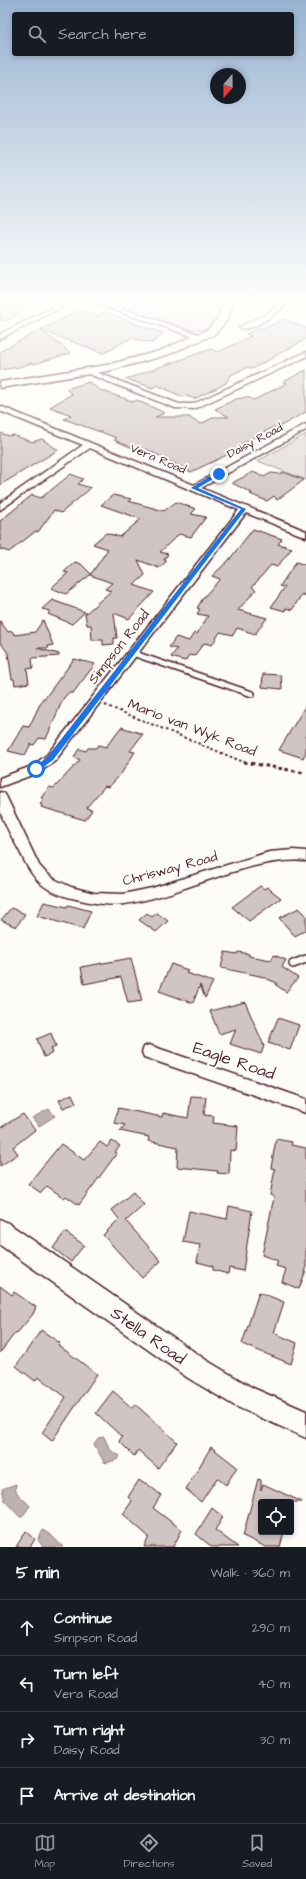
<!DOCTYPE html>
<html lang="en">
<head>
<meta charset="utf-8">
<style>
	body { margin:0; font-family:"Architects Daughter",sans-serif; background:#242831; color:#f1f3f6 }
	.controls { position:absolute; right:12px; bottom:12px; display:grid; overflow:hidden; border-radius:4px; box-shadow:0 2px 6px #0003 }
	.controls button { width:36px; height:36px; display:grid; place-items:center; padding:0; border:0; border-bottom:1px solid #363941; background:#171b24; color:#f1f3f6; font:20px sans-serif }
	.compass { position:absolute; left:210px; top:68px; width:36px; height:36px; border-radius:50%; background:#171b24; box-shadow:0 2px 6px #0003; rotate:200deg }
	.stop { position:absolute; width:12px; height:12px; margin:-9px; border:3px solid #1a73e8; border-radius:50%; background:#fff }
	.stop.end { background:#1a73e8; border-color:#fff; box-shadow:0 1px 4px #0008 }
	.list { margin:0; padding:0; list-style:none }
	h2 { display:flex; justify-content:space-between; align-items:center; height:52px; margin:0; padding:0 16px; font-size:17px }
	h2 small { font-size:13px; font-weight:400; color:#9ea1a6 }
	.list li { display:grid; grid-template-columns:26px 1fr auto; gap:12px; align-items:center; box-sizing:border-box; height:56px; padding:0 16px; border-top:1px solid #363941 }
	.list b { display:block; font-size:15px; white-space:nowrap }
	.list p { margin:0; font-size:13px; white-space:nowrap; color:#9ea1a6 }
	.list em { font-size:13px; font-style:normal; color:#9ea1a6 }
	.icon { flex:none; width:22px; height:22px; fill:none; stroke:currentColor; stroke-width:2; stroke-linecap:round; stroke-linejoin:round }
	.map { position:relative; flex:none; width:306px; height:1547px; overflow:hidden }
	.search { position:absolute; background:#171b24; box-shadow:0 2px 6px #0003; left:12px; right:12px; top:12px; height:44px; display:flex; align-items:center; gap:10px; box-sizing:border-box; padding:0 14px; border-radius:4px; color:#9ea1a6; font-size:15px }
	.sheet { height:276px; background:#171b24 }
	nav { display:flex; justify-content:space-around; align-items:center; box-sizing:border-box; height:56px; border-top:1px solid #363941; background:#171b24; font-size:11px; color:#9ea1a6 }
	nav a { display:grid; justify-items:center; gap:2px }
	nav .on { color:#8c9099 }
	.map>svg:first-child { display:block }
	.green { fill:#e3dcda; stroke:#967e82 }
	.water { fill:#c0b1b1; stroke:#91777b }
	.building { fill:#d0c5c4; stroke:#4a1f2b }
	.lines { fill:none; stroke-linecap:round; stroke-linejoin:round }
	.lane-far1-casing { stroke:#4a1f2b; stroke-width:8 }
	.lane-casing { stroke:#4a1f2b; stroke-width:10 }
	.street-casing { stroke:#4a1f2b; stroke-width:3 }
	.secondary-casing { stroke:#4a1f2b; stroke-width:3 }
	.path-far1 { stroke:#4a1f2b; stroke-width:2; stroke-dasharray:2.5 2.5; stroke-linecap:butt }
	.path { stroke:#4a1f2b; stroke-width:3; stroke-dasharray:3.5 3.5; stroke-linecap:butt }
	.lane-far1 { stroke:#fdfcf7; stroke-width:5 }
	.lane { stroke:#fdfcf7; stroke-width:7 }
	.street { fill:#fdfcf7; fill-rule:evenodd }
	.secondary { fill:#fdfcf7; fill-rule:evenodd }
	.route { fill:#1a73e8 }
	.labels { text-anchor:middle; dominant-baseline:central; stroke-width:4; stroke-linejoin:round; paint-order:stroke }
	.far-street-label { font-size:12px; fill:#4a1f2b; stroke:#fdfcf7 }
	.street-label { font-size:14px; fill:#4a1f2b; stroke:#fdfcf7 }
	.near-street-label { font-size:17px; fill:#4a1f2b; stroke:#fdfcf7 }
</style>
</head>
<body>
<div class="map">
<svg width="306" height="1547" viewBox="0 0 306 1547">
	<rect width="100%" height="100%" fill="#fdfcf7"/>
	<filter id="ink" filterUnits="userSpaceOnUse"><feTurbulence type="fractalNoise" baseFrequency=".025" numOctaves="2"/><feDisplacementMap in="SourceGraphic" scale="8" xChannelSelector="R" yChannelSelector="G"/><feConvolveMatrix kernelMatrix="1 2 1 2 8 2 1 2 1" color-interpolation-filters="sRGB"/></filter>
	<g filter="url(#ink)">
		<path class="green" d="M100,300H223C218,320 216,330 193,330Z
			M306,434V480L258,461Z"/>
		<path class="water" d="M49,1109L55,1116L39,1126L32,1118Z
			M104,1437L110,1450L120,1456L118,1459L107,1463L104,1462L94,1444L98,1438Z
			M16,1484C13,1495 25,1499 30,1506L22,1517H20L5,1501L2,1489Z
			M43,1530L53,1537L63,1547H43L38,1540Z"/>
		<path class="building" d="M11,300H35L8,321L0,320V306Z
			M79,310L98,316L105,312L130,321L132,323L164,333L152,343L131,338L116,346L115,348L103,353L40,330L71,353L34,364L32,363L19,367L0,370V353L4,349Z
			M284,319L306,328V339L252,369L248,367L231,375L225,384L194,399L187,396L183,397L157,385L153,388L126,379L211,349L217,352L227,348L251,336L246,334L257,329L262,327L265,328Z
			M306,370V412L277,428L274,427L241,444L246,446L191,472L146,449L142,452L114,440L117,438L64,419L71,415L50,407L72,394L66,389L89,382L100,390L134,402L136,400L165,413L155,417H190L191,419L201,424L214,417H229L215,409L236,399L247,397L254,400L287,383L283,382Z
			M0,433L9,436L13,435L32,442L42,439L58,450L0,485Z
			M253,472L264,477L271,473L280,474L283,472L304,480L277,500L274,496L267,501L250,494L252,493L232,483Z
			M71,474L83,479L78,484L91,488L61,513L54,510L38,532L36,531L9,552L0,549V521L32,495L41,498Z
			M113,495L131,499L128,501L164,511L176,502L196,509L191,514L206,517L191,537L179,534L160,552L168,554L164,560L167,561L159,568L138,560L145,575L134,585L154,592L129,619L114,613L117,638H114V644L103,645V640H92L91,625H87L85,614L111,591L105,589L112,583L90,575L66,594L51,588L68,573L64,572L75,562L81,564L91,574L108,549L93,544L106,533L120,537L141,519L101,505Z
			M253,529L282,539L278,544L292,548L277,567L271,565L252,587L256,590L238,610L267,618L255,634L237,628L233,635L220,632L212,645L204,643L194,656L189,655L185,661L171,657L177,649L169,647L176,637L189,641L194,633L197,634L208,616L197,614L200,609L197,608L203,598L220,579L212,576L229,560Z
			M296,562L306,565V596L302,594L292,610L286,608L285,611L271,607L285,587L280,586Z
			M52,600L85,612L72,624L48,614L50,611L42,609Z
			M43,620L53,645L48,646L49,648H37L59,654V656L32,658L33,668L27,669L29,683L15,685L14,679H12L8,653L0,642V621L8,632L12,631L15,635L35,632Z
			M74,659L95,664L73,693H68L63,699L46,739L39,738L34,745L31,744L25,755L8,751L23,726L29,727L43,698H45Z
			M263,674L281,675L282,689L262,687Z
			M306,705V752L303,758L279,750Z
			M121,727L143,734L130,751L135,752L121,774L109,787L105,786L86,808L92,810L85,820L41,807L42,805L40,804L44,799L41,798L49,787L54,788L80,760L74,757L79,749L86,751L88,748H96L98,745L106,747Z
			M260,886L264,889L267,887L281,898L249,921L232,907Z
			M44,902L67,907L68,905L91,911L83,929L37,916Z
			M11,908L25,914L16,927L1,920Z
			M299,908L306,915V930L295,936L279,918Z
			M147,913L152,917L157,913L168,921L156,932L139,920Z
			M225,952L237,954L238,952L249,954V956L271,960L274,955L286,960L282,967L298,978L286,992L276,985L277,983L260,976L221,968Z
			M131,958L142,1001L128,1003L121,977L84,984L81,967Z
			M171,964L188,970L186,973L213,982L205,998L200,985L193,1003L159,991Z
			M245,1002L264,1046L261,1054L230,1044L236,1029L219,1034L210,1011Z
			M278,1018L299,1025L290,1050L268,1043Z
			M51,1033L56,1046L51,1048L53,1053L44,1057L37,1039Z
			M72,1094L76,1103L63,1108L59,1100Z
			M191,1096L206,1097L204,1115L214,1116L213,1123L238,1126L236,1151L230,1150L229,1174L217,1173L218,1171L177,1167L178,1147L148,1141L149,1137L120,1131L125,1125L114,1123L118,1108L162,1117L163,1113L188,1118Z
			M23,1114L35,1130L13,1147L18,1154L0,1166V1128Z
			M276,1139L292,1142L291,1145L306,1148V1270L299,1289L282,1282L286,1269L276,1266L278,1261L262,1255L274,1197L270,1195L275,1169L271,1168Z
			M112,1141L120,1146L115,1152L117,1153L79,1205L66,1196L64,1198L47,1186L41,1193L28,1184L61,1144L84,1160L100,1142L107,1147Z
			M133,1192L144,1205L126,1221L161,1261L142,1278L103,1235L119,1219L112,1210Z
			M229,1206L252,1211L243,1271L229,1268L228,1274L213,1270V1266L197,1262L200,1245L183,1242L189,1211L227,1219Z
			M65,1232L84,1245L71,1262L53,1248Z
			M0,1286L12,1295L14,1292L36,1307L33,1314L18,1332L15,1333L0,1353Z
			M259,1292L284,1302L274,1333L297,1343L291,1364L242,1344Z
			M41,1330L60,1343L58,1345L97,1374L52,1441L42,1433L66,1397L38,1377L35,1381L16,1366Z
			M113,1391L132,1408L135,1404L177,1442L158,1468L138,1450L134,1456L119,1441L122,1437L96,1413Z
			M211,1447L237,1467L226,1485L217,1478L201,1502L186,1489Z
			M258,1479L261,1480V1490L263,1484L302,1502H261V1532H284L280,1547H266L243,1536Z
			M139,1480L143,1483H146L161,1495L153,1508L182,1530L173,1547H144L149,1537L123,1514L132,1501L128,1497Z
			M212,1508L223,1517L215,1530L238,1547H212L196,1534Z
			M26,1531L35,1539L30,1547H16Z"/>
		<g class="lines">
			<g class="lane-far1-casing">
				<path id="lane-far1" d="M132,653L252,694"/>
			</g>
			<g class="lane-casing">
				<path id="lane" d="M293,964L306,959"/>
			</g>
			<g class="street-casing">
				<path id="street" d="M67,300H76L0,339V334Z
					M85,300H95L207,337L200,339Z
					M282,300H306V303L288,302C281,311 249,335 239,327L270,312Z
					M306,352V357L194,409L175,408L81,371L82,369H88L179,404H193Z
					M0,406L194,485L306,424V430L201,488L306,531V537L246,513L55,761L40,772L0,787V778L32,766L47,755L239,510L90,448L0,510V503L83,445L0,411Z
					M0,792L4,793L6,796L39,865L45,872L54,879L71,887L94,893L123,894L152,888L269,852L293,850L306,851V861C246,856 184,896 124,904C109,906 92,903 76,899C45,892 34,882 21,854C14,840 4,825 0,810C0,804 0,797 0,792Z
					M149,1045L306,1099V1113L144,1057L142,1052L144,1047Z"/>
			</g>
			<g class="secondary-casing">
				<path id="secondary" d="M224,300H234L228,319L215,334L167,355L108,371L0,388V382L107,365L159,351L207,330L218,318Z
					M0,1219L8,1223L206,1360L253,1388L306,1411V1438L235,1406L188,1378L0,1245Z"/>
			</g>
			<path class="path-far1" d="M105,705L246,763"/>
			<path class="path" d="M244,762L306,773"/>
			<use href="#lane-far1" class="lane-far1"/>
			<use href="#lane" class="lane"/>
			<use href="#street" class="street"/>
			<use href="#secondary" class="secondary"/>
		</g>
	</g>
	<linearGradient id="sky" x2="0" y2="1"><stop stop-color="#98b3d2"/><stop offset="0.58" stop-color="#fefefb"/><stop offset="1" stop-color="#fefefb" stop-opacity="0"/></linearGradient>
	<rect width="306" height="517" fill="url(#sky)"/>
	<path class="route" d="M217,472L221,474L198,488L246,509L53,760L38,771H34V768L48,756L241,509L191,488Z"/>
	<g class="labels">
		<g class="far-street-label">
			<text transform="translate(255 441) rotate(-28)">Daisy Road</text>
			<text transform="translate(158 459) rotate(23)">Vera Road</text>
		</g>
		<g class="street-label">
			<text transform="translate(119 647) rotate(-52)">Simpson Road</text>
			<text transform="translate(192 728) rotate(21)">Mario van Wyk Road</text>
			<text transform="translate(170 869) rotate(-15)">Chrisway Road</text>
		</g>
		<g class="near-street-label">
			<text transform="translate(234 1061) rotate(19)">Eagle Road</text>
			<text transform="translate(148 1336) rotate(35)">Stella Road</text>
		</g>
	</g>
</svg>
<div class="controls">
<button><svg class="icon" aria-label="locate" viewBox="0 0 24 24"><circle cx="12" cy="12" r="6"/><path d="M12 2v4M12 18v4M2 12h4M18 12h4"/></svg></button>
</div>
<svg class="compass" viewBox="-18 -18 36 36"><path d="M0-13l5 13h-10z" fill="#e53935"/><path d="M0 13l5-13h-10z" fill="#9ea1a6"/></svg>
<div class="stop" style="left:36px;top:769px"></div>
<div class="stop end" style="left:219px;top:474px"></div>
<div class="search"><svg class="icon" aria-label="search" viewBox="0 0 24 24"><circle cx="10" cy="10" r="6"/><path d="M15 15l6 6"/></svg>Search here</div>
</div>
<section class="sheet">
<h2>5 min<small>Walk · 360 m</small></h2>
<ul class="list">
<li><svg class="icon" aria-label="ahead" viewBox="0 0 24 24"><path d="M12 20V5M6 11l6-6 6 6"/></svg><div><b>Continue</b><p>Simpson Road</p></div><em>290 m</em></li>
<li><svg class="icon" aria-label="left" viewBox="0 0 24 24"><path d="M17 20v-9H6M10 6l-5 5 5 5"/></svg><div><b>Turn left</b><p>Vera Road</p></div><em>40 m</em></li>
<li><svg class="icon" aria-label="right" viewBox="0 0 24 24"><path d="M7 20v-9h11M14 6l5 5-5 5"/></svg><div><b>Turn right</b><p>Daisy Road</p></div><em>30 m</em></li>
<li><svg class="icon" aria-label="arrive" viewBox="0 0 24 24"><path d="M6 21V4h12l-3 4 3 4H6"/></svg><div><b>Arrive at destination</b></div></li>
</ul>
</section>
<nav>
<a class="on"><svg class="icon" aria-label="map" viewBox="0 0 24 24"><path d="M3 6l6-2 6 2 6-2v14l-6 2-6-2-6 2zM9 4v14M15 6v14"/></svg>Map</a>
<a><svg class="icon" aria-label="directions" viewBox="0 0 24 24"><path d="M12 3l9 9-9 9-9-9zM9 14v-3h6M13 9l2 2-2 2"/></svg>Directions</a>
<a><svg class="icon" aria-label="saved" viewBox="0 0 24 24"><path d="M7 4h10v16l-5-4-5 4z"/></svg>Saved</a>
</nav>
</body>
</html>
